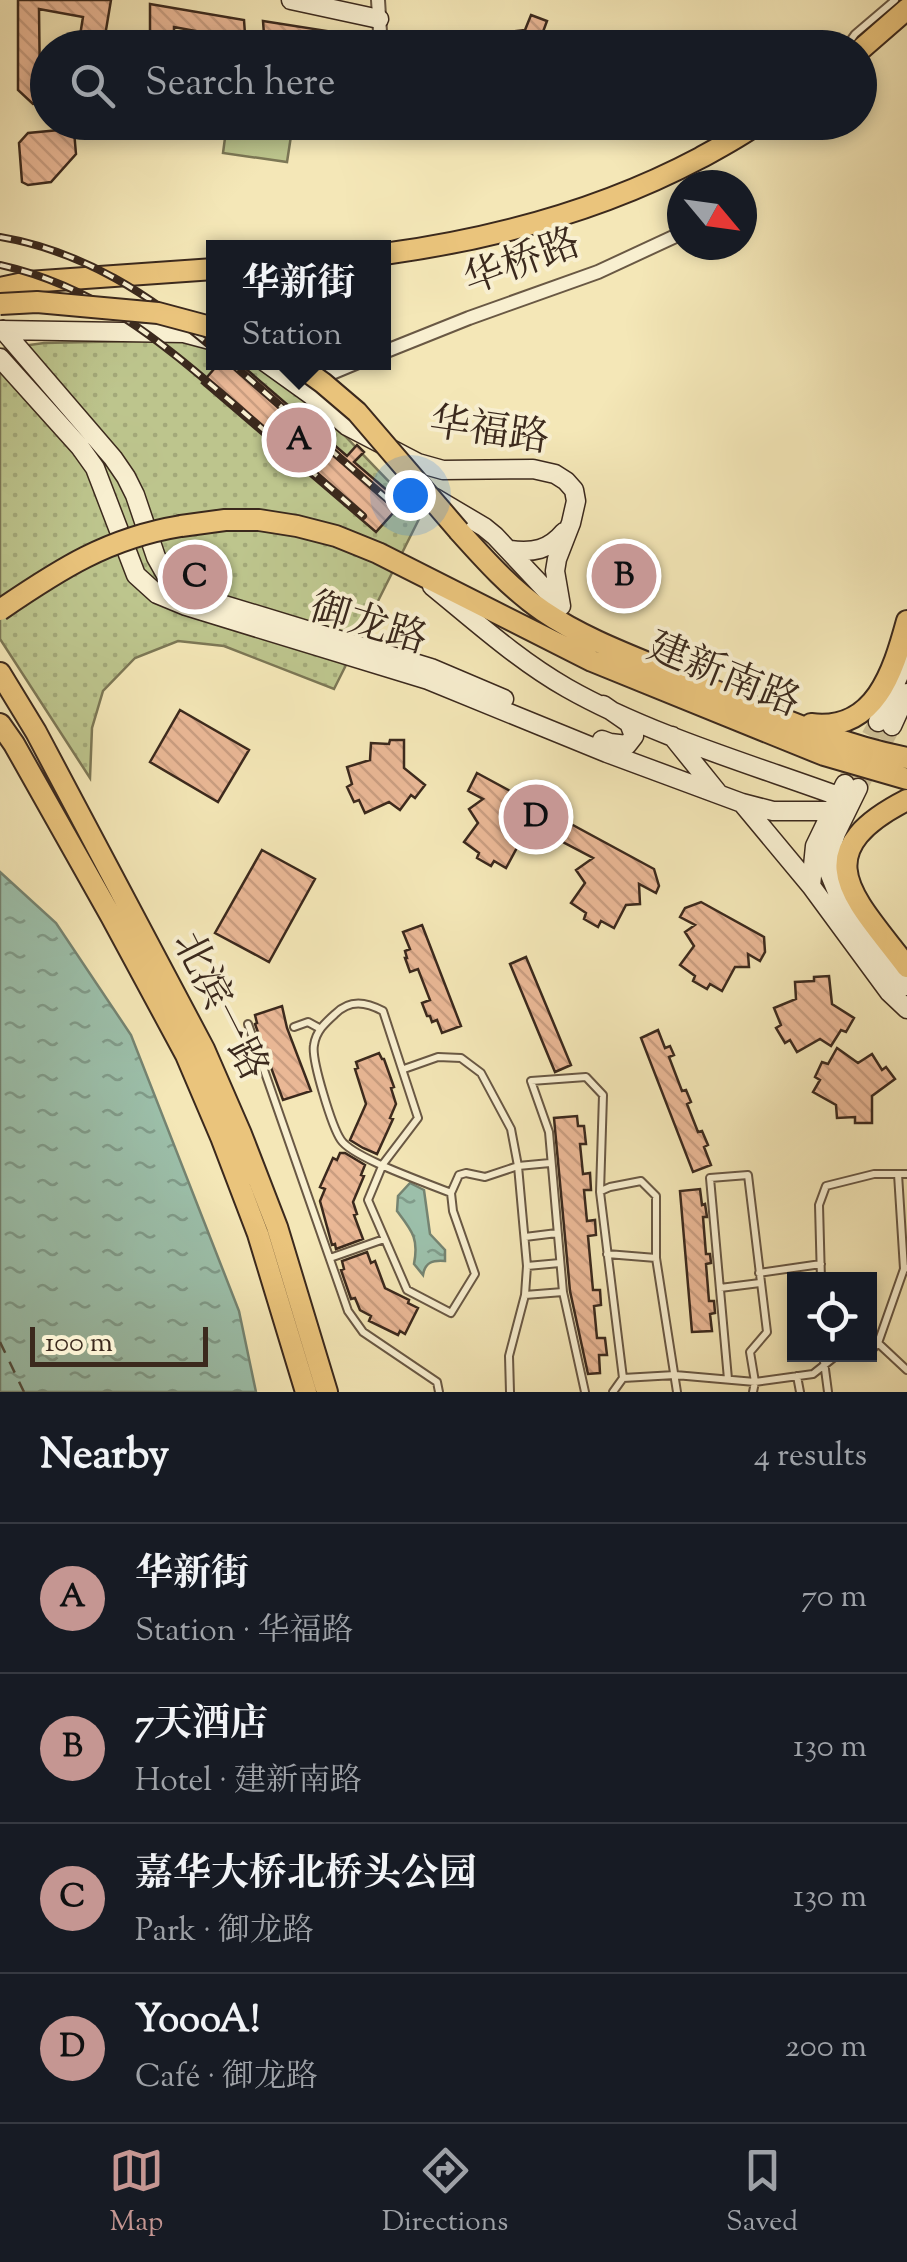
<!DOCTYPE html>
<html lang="en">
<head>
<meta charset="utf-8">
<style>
	body { margin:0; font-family:"Sorts Mill Goudy","Noto Serif SC",serif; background:#20242c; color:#f1f3f6 }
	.controls { position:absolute; right:30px; bottom:30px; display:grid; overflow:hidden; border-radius:0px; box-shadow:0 5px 15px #0003 }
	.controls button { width:90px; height:90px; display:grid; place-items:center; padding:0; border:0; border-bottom:2px solid #363941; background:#171b24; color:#f1f3f6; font:50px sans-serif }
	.compass { position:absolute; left:667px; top:170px; width:90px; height:90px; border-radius:50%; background:#171b24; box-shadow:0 5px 15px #0003; rotate:119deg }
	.scale { position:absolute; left:30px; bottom:25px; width:178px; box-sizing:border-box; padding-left:10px; border:5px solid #3b291d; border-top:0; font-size:28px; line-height:35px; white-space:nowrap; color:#3b291d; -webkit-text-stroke:8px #f8efd0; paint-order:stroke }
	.you { position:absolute; left:410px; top:495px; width:35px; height:35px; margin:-25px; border:8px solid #fff; border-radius:50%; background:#1a73e8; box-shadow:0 0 0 15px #1a73e833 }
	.badge { display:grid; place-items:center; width:65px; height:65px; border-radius:50%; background:#c59692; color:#111; font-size:32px; font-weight:700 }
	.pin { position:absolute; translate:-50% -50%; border:5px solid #fff; box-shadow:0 2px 10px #0006 }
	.popup { position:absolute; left:206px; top:240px; width:185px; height:130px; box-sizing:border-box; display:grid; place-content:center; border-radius:0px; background:#171b24; filter:drop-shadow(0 2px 8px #0005); font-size:32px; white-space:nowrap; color:#9ea1a6 }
	.popup b { font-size:38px; color:#f1f3f6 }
	.popup::after { content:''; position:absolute; left:50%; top:100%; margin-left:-20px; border:20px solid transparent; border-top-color:#171b24 }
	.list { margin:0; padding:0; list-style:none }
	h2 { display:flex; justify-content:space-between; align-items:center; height:130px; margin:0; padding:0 40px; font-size:42px }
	h2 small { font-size:32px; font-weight:400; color:#9ea1a6 }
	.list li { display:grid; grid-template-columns:65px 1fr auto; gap:30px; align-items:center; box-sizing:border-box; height:150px; padding:0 40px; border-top:2px solid #363941 }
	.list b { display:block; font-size:38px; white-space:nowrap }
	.list p { margin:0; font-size:32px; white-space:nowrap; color:#9ea1a6 }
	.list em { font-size:32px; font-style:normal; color:#9ea1a6 }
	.icon { flex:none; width:55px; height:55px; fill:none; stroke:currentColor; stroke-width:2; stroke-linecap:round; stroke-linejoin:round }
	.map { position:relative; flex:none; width:907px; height:1392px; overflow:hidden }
	.search { position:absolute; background:#171b24; box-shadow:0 5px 15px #0003; left:30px; right:30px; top:30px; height:110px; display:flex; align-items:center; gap:25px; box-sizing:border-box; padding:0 35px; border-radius:55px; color:#9ea1a6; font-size:38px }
	.sheet { height:730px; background:#171b24 }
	nav { display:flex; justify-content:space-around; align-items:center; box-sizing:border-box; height:140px; border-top:2px solid #363941; background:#171b24; font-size:28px; color:#9ea1a6 }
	nav a { display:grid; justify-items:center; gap:5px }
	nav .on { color:#c59692 }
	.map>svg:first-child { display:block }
	.grass { fill:url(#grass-dots); stroke:#7c7755; stroke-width:2.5 }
	.pitch { fill:#bdc58d; stroke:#7c7755; stroke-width:2.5 }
	.water { fill:url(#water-ripples); stroke:#758472; stroke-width:2.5 }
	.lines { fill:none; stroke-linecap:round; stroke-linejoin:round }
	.ferry { stroke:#534f40; stroke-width:2.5; stroke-dasharray:12 10; stroke-linecap:butt }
	.building { fill:url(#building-back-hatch); stroke:#3b291d; stroke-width:2.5 }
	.secondary-tunnel { stroke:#cfc198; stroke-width:18; stroke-dasharray:18 9; stroke-linecap:butt }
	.lane-casing { stroke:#695844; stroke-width:10 }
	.street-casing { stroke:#695844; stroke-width:16 }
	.secondary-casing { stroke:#3b291d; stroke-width:21 }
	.primary-casing { stroke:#3b291d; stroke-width:24 }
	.lane { stroke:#f8efd0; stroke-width:6 }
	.street { stroke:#f8efd0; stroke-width:12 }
	.secondary { stroke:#f8efd0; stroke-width:18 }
	.primary { stroke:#eac47c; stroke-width:20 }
	.rail-casing { stroke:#3b291d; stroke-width:8 }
	.rail { stroke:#f8efd0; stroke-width:4; stroke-dasharray:11; stroke-linecap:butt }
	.primary-bridge-casing { stroke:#3b291d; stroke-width:24; stroke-linecap:butt }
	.primary-bridge { stroke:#eac47c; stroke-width:20 }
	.labels { text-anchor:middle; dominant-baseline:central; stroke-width:8; stroke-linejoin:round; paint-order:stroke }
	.street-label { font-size:40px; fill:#3b291d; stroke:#f8efd0 }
</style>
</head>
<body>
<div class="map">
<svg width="907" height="1392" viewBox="0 0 907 1392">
	<defs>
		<pattern id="grass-dots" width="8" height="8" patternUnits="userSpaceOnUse" patternTransform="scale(2.5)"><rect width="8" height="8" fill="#bdc58d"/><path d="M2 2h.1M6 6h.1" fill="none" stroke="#a3a979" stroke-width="1.8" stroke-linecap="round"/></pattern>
		<pattern id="water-ripples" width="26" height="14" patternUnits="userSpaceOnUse" patternTransform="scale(2.5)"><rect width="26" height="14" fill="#9cc0ab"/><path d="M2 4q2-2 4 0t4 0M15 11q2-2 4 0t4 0" fill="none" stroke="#809c8b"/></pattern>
		<pattern id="building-back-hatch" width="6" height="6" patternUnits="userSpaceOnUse" patternTransform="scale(2.5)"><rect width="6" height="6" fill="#eab896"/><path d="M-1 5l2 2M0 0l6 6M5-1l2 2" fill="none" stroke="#ca9e81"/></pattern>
	</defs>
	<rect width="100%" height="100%" fill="#f4e7b7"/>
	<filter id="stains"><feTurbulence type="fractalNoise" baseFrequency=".002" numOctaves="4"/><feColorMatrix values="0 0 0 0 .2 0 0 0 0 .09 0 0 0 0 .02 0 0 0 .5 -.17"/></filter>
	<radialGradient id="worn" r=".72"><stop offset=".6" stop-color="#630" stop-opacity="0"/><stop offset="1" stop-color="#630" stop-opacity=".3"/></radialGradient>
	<path class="grass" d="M180,340L214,348V362L253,363L296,393L345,436L421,515L334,689L224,646L178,641L135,658L103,691L92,728L90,778L0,639V349L44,343Z"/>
	<path class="pitch" d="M227,123H293L287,162L223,153Z"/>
	<path class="water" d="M0,872L56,923L131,1035L239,1311L256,1392H0Z
		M410,1183L424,1190L430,1234L445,1250V1261C433,1260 425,1262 423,1275L414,1264C419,1238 412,1231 397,1211L398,1196Z"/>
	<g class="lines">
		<path class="ferry" d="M0,1342L24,1392"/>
	</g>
	<path class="building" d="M18,0H111L103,48H78L83,17L39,9L40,88H48V102L33,104L18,90Z
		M150,4L244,20L246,48H213L212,34L174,27V48H150Z
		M531,15L547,21L537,48H501L500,33L525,30Z
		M263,21L327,31L328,48H265Z
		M70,129L74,131L76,154L51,182L28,185L22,182L19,143L28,133Z
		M220,362H238L347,456L357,445L364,452L354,462L402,503L376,532L202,383Z
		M180,710L249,750L218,802L150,762Z
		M390,740H404V768L425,785L415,798L411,795L400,810L389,802L365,813L359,800L354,802L347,787L352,784L347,767L370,760L371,743L389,744Z
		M477,773L654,869L659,886L656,893L639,884L640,904L626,905L614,928L601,921L598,927L584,919L586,913L571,903L585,883L576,870L593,858L532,826L533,844H519L506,868L494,861L491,866L477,858L479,853L464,842L478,823L469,809L483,799L468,791Z
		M262,850L315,879L269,962L215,933Z
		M701,902L764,937L765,952L760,961L748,954L749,967H735L722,991L710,984L707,989L693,981L695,976L680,965L694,946L685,932L695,925L680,917L685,908Z
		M422,925L461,1026L442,1033L437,1020L432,1022L430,1016H427L422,1003L430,1000L418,969L410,972L405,958H407L405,951L410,949L403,932Z
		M526,957L571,1065L555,1072L510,964Z
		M829,976L832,1004L854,1018L846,1032L841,1030L831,1046L820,1039L797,1052L790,1040L785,1043L776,1028L781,1025L774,1008L796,999L795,982L814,981V977Z
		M282,1006L287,1028L311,1091L283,1100L255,1024L257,1023L255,1015Z
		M658,1030L665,1048L670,1046L674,1055L669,1057L682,1091L686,1090L691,1102L687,1104L698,1132L702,1131L708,1145L704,1147L711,1165L693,1172L641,1038Z
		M837,1048L858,1063L872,1054L882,1070L886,1067L895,1079L872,1096V1123H855V1117L837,1118L836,1105L813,1092L820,1080L815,1077L822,1062L828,1064Z
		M379,1053L382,1059H384L394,1087L391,1088L396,1104L390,1118L393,1119L377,1154L363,1148L350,1140L366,1104L355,1069L358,1068L356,1062Z
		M577,1116L578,1126H584L586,1144H580L583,1174L590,1173L591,1190H584L587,1221L595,1220L596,1235L588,1236L593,1290H600L601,1305L594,1306L597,1338H605L607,1355H599L600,1373L588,1374L570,1291L554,1118Z
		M340,1153H345L365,1165L361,1175L364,1176L353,1202L357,1214L354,1215L363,1239L336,1249L335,1244L332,1245L320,1201L325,1189L320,1187L333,1158L337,1160Z
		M700,1189L702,1205L705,1204L707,1217H703L706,1254H710L711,1263L706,1264L709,1301H714L715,1313L710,1314L712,1331L692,1332L680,1191Z
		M367,1252L371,1263L375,1261L385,1288L409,1300L408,1303L418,1308L405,1334L400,1331L398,1335L369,1321L371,1316L360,1310L355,1298L351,1299L341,1270L344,1269L342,1261Z"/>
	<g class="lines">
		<path class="secondary-tunnel" d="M845,784L878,722
			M858,788L892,726"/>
		<g class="lane-casing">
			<path id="lane" d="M845,48L855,34L895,0
				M248,1024L348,1311L363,1332L437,1382L439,1392
				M294,1027L308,1022L319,1028
				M404,1069L438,1057L461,1058L481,1073L511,1129L518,1166L527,1266L525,1295L509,1356L510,1392
				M383,1164L418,1118L383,1011C366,1002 350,999 335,1014C325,1023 316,1031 314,1045C311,1059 332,1127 341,1140C353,1158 427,1183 451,1193L453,1211L475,1274L451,1313L407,1290L368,1200L383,1164
				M898,1174L904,1269
				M601,1191L610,1187L641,1181L656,1196V1258L677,1392
				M451,1193L459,1175L466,1173L485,1177L518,1166L550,1163
				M525,1237L557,1233
				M607,1254L656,1258
				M330,1258L384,1239
				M527,1266L560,1263
				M759,1273L821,1264
				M821,1280L819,1205L826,1186L874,1174H907
				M720,1288L760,1283
				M525,1295L563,1292
				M878,1343L907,1370
				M870,1352L878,1343L904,1269L907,1268
				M823,1354L828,1392
				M797,1376L800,1392
				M623,1378L675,1375L755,1382L813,1374L837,1355L867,1354
				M728,1379L710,1178L748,1175L767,1332L750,1352L755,1382L753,1392
				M585,1392L563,1292L549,1132L531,1081L586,1077L603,1095L600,1192L623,1378L613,1392"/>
		</g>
		<g class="street-casing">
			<path id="street" d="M378,0L381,48
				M384,352L469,318L598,272L682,233
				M315,380L358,362"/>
		</g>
		<g class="secondary-casing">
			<path id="secondary" d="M291,0L379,19
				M0,330L184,333L214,341
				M3,330L113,458L126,477L135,495L156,557L165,573L177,585L208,600L431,668L504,699
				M0,358L80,447L95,468L136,575L157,594L186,606L428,680L607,753L742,803L773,811H846
				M265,362L311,395L347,426L418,463L443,470L533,469L555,474L566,481L574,490L576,501L571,523L557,559L555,571L561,606
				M435,498L484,527L495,536L558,603
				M510,550C533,553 549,550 564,532
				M432,586C475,621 518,660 567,688C648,734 750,764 838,796L852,799
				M878,722L907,657
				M892,726L907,693
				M672,736L718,793
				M602,740L610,743L627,745L634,736L629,723L603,705
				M858,788L836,833L829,855V872L840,899L907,986
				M742,803L811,886L889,992L907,1009
				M811,886L815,846L845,784"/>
		</g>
		<g class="primary-casing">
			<path id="primary" d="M860,50L907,9
				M384,254C494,239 602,210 700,158C720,147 741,136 760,122
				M0,288L28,282L214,269
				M181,526L225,520H259L297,526L336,536L378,553L592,661L824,755L907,779
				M459,531C485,560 511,589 543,611C587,641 640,659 689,680C760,709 831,743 907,758
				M0,673L36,732L204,1049L241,1134L277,1227L327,1392
				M0,724L14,744L111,916L186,1055L221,1137L258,1234L306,1392
				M811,724C875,732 893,672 907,621
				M907,800C801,854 856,899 907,967"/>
		</g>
		<use href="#lane" class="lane"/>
		<use href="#street" class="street"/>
		<use href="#secondary" class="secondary"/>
		<use href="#primary" class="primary"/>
		<g class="rail-casing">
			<path id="rail" d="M0,237C83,251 151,295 214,349
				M0,265C98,287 161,342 235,405C278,442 320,479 363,516
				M230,362L402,512"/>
		</g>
		<use href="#rail" class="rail"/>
		<g class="primary-bridge-casing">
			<path id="primary-bridge" d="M0,304L37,302L158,313L214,328
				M294,362L323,383L357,412L459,531
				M0,610C60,569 108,538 181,526"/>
		</g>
		<use href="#primary-bridge" class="primary-bridge"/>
	</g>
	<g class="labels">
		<g class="street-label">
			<text transform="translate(523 264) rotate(-20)">华桥路</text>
			<text transform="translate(489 433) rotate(8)">华福路</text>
			<text transform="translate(368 626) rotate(17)">御龙路</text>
			<text transform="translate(723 677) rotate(22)">建新南路</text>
			<text transform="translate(218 1007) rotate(63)">北滨一路</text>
		</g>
	</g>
	<rect width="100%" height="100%" filter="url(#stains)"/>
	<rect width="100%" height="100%" fill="url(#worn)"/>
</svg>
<div class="controls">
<button><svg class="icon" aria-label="locate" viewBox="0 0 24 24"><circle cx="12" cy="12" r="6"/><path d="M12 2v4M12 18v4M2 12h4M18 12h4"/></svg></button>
</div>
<svg class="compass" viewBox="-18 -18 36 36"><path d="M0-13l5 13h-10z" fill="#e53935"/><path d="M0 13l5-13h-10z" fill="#9ea1a6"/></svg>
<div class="scale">100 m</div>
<div class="you"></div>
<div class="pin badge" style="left:299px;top:440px">A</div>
<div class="popup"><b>华新街</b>Station</div>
<div class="pin badge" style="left:624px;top:576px">B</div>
<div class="pin badge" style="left:195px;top:577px">C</div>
<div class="pin badge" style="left:536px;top:817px">D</div>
<div class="search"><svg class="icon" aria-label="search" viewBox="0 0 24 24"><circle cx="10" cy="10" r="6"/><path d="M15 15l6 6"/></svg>Search here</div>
</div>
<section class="sheet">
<h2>Nearby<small>4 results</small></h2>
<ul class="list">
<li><span class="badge">A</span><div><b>华新街</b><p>Station · 华福路</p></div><em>70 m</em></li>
<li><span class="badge">B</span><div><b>7天酒店</b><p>Hotel · 建新南路</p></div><em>130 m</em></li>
<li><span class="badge">C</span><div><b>嘉华大桥北桥头公园</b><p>Park · 御龙路</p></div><em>130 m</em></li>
<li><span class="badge">D</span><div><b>YoooA!</b><p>Café · 御龙路</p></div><em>200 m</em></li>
</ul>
</section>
<nav>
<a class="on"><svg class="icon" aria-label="map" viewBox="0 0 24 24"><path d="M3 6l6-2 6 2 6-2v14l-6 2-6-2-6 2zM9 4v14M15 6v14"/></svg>Map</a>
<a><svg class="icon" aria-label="directions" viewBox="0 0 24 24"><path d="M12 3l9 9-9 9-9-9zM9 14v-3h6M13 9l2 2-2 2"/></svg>Directions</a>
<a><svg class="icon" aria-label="saved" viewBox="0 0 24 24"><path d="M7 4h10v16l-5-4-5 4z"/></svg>Saved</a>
</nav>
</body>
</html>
